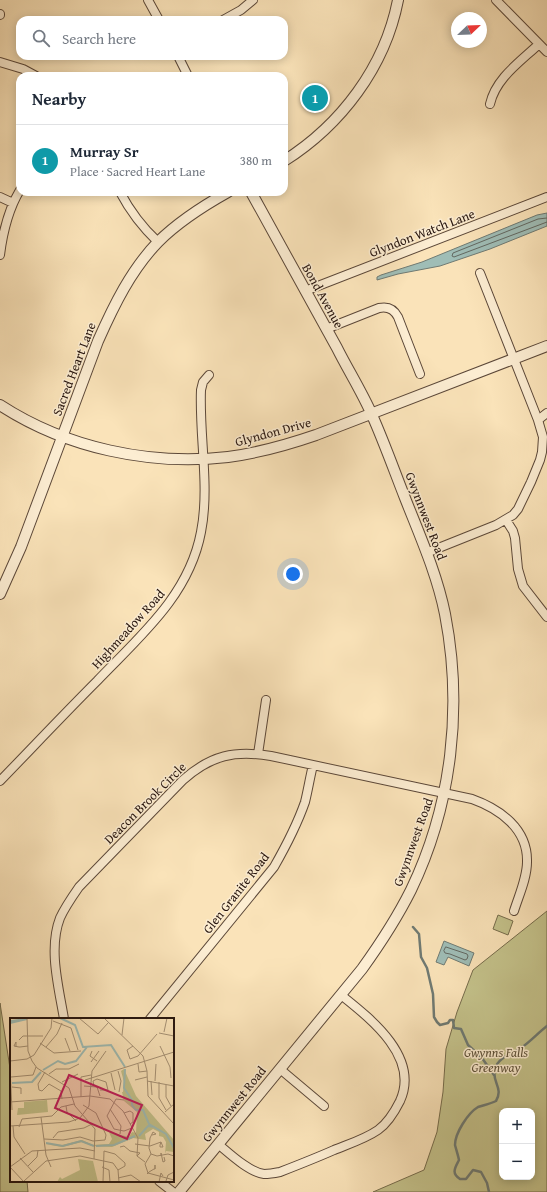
<!DOCTYPE html>
<html lang="en">
<head>
<meta charset="utf-8">
<style>
	body { margin:0; font-family:"Gentium Book Plus",serif; background:#f6f6f7; color:#1f2937 }
	.controls { position:absolute; right:12px; bottom:12px; display:grid; overflow:hidden; border-radius:8px; box-shadow:0 2px 10px #0003 }
	.controls button { width:36px; height:36px; display:grid; place-items:center; padding:0; border:0; border-bottom:1px solid #e0e1e3; background:#fff; color:#1f2937; font:20px sans-serif }
	.compass { position:absolute; left:451px; top:12px; width:36px; height:36px; border-radius:50%; background:#fff; box-shadow:0 2px 10px #0003; rotate:67deg }
	.you { position:absolute; left:293px; top:574px; width:14px; height:14px; margin:-10px; border:3px solid #fff; border-radius:50%; background:#1a73e8; box-shadow:0 0 0 6px #1a73e833 }
	.badge { display:grid; place-items:center; width:26px; height:26px; border-radius:50%; background:#0f766e; color:#fff; font-size:13px; font-weight:700 }
	.pin { position:absolute; translate:-50% -50%; border:2px solid #fff; box-shadow:0 1px 4px #0006 }
	.list { margin:0; padding:0; list-style:none }
	h2 { display:flex; justify-content:space-between; align-items:center; height:52px; margin:0; padding:0 16px; font-size:17px }
	h2 small { font-size:13px; font-weight:400; color:#747a83 }
	.list li { display:grid; grid-template-columns:26px 1fr auto; gap:12px; align-items:center; box-sizing:border-box; height:72px; padding:0 16px; border-top:1px solid #e0e1e3 }
	.list b { display:block; font-size:15px; white-space:nowrap }
	.list p { margin:0; font-size:13px; white-space:nowrap; color:#747a83 }
	.list em { font-size:13px; font-style:normal; color:#747a83 }
	.icon { flex:none; width:22px; height:22px; fill:none; stroke:currentColor; stroke-width:2; stroke-linecap:round; stroke-linejoin:round }
	.map { position:relative; flex:none; width:547px; height:1192px; overflow:hidden }
	.search { position:absolute; background:#fff; box-shadow:0 2px 10px #0003; left:16px; top:16px; width:272px; height:44px; display:flex; align-items:center; gap:10px; box-sizing:border-box; padding:0 14px; border-radius:12px; color:#747a83; font-size:15px }
	.panel { position:absolute; background:#fff; box-shadow:0 2px 10px #0003; left:16px; top:72px; width:272px; height:124px; border-radius:12px }
	.map>svg:first-child { display:block }
	.green { fill:#c4c28b; stroke:#766c4c; fill-rule:evenodd }
	.water { fill:#9fbdb6; stroke:#6f7a73 }
	.lines { fill:none; stroke-linecap:round; stroke-linejoin:round }
	.shore { stroke:#636962; stroke-width:1 }
	.stream { stroke:#6f7a73; stroke-width:2.5 }
	.minor-casing { stroke:#5c4839; stroke-width:10 }
	.tertiary-casing { stroke:#5c4839; stroke-width:12 }
	.minor { stroke:#fcedd2; stroke-width:8 }
	.tertiary { stroke:#fcedd2; stroke-width:10 }
	.labels { text-anchor:middle; dominant-baseline:central; stroke-width:3; stroke-linejoin:round; paint-order:stroke }
	.street-label { font-size:13px; fill:#27150e; stroke:#fcedd2 }
	.park-label { font-size:13px; font-style:italic; fill:#5e523a; stroke:#fcedd2 }
	.inset-river { fill:none; stroke:#9fbdb6; stroke-width:2 }
	.inset-road { fill:none; stroke:#a69175; stroke-width:1 }
	.view { fill:#c2185b; fill-opacity:0.15; stroke:#c2185b; stroke-width:2 }
	.inset-edge { fill:none; stroke:#27150e; stroke-width:2 }
</style>
</head>
<body>
<div class="map">
<svg width="547" height="1192" viewBox="0 0 547 1192">
	<rect width="100%" height="100%" fill="#fae3b9"/>
	<filter id="stains"><feTurbulence type="fractalNoise" baseFrequency=".005" numOctaves="4"/><feColorMatrix values="0 0 0 0 .2 0 0 0 0 .09 0 0 0 0 .02 0 0 0 .5 -.17"/></filter>
	<radialGradient id="worn" r=".72"><stop offset=".6" stop-color="#630" stop-opacity="0"/><stop offset="1" stop-color="#630" stop-opacity=".3"/></radialGradient>
	<path class="green" d="M547,911V1192H373L424,1170L437,1132L443,1092L446,1049L457,1012L473,970ZM502,1111H532V1177H502Z
		M498,915L513,921L508,935L493,929Z
		M0,1003L11,1075V1181H27L28,1192H0Z"/>
	<path class="water" d="M547,213V226L490,249L440,266L398,274L377,280V277L381,275L422,262L537,215Z
		M444,941L474,953L469,966L448,957L444,965L436,962Z"/>
	<g class="lines">
		<path class="shore" d="M547,218L538,219L453,253L452,256L454,257L547,222
			M446,947L467,954L468,956L467,959L465,960L450,954L445,953L444,951Z"/>
		<path class="stream" d="M413,927L419,934L421,957L427,968L433,994L434,1017L437,1022L440,1025L448,1023L450,1020H453L454,1028L461,1029L468,1045L482,1058L494,1075
			M489,1192L487,1183L481,1172L473,1170L466,1179H460C451,1173 455,1168 459,1160C458,1155 456,1149 455,1145C455,1133 468,1113 478,1107C484,1105 490,1104 496,1101C504,1088 491,1081 495,1069C498,1057 512,1054 521,1048C530,1042 538,1033 547,1026"/>
		<g class="minor-casing">
			<path id="minor" d="M148,0L159,20
				M496,0L547,52
				M0,14V15
				M223,20L241,10L253,0
				M178,56L188,76
				M0,62L23,69L36,76
				M490,104C496,78 520,62 539,44
				M120,192C130,211 142,227 158,242
				M0,197L13,203
				M0,255C3,231 8,210 20,190
				M305,291L547,197
				M326,329L379,308C388,306 394,309 398,317L420,374
				M538,420L547,413
				M506,520L513,531L515,538L518,569L523,586L547,617
				M426,553L496,525L513,515L518,509L531,482L540,460L542,452L543,437L538,420L480,273
				M258,754L266,700
				M0,781C32,748 64,714 97,681C139,637 189,596 201,532C210,487 199,436 201,390L203,382L209,375
				M64,1019C59,988 48,949 60,918C65,907 72,897 79,887L183,780C211,755 235,750 271,756L472,799C500,809 528,829 527,862C527,878 519,895 514,911
				M150,1019L274,867C286,846 297,825 305,802C308,790 310,777 313,765
				M280,1069L324,1106
				M218,1144C230,1154 249,1172 264,1174C270,1174 275,1173 280,1172C298,1165 316,1158 334,1150C349,1144 365,1139 378,1130C388,1123 395,1111 400,1101C420,1057 371,1019 341,995
				M159,1181L173,1192"/>
		</g>
		<g class="tertiary-casing">
			<path id="tertiary" d="M284,161C341,125 385,67 398,0
				M0,405C66,448 150,466 228,457C258,453 287,445 316,435L547,346
				M0,594L21,547L98,341C114,305 131,270 158,242C178,222 203,206 228,192
				M179,1192L362,969C380,944 397,918 411,890C452,805 463,707 445,614C437,574 420,536 405,498C394,470 384,442 372,415C362,392 348,370 337,348C308,296 280,244 251,192"/>
		</g>
		<use href="#minor" class="minor"/>
		<use href="#tertiary" class="tertiary"/>
	</g>
	<g class="labels">
		<g class="street-label">
			<text transform="translate(422 233) rotate(-21)">Glyndon Watch Lane</text>
			<text transform="translate(323 296) rotate(61)">Bond Avenue</text>
			<text transform="translate(74 369) rotate(-69)">Sacred Heart Lane</text>
			<text transform="translate(273 432) rotate(-15)">Glyndon Drive</text>
			<text transform="translate(426 516) rotate(69)">Gwynnwest Road</text>
			<text transform="translate(128 629) rotate(-48)">Highmeadow Road</text>
			<text transform="translate(145 803) rotate(-45)">Deacon Brook Circle</text>
			<text transform="translate(413 842) rotate(-70)">Gwynnwest Road</text>
			<text transform="translate(236 893) rotate(-52)">Glen Granite Road</text>
			<text transform="translate(234 1104) rotate(-51)">Gwynnwest Road</text>
		</g>
		<g class="park-label">
			<text x="496" y="1052">Gwynns Falls<tspan x="496" dy="15">Greenway</tspan></text>
		</g>
	</g>
	<g transform="translate(10 1018)">
		<rect width="164" height="164" fill="#fae3b9"/>
		<path d="M114,51L126,78L164,122V134L156,133L155,136L156,124L153,119L149,118V114L143,111L135,116L136,122L123,120L102,129L82,128L72,124L52,129L35,126L52,127L72,122L83,127L99,126L102,121L99,114L119,119L122,114L126,115L127,94L114,83L112,74H110H113L114,64L111,53ZM37,82L38,94L7,97L8,90H14V84ZM68,141L83,143L88,164H47L50,159L52,161L70,152Z" fill="#c4c28b"/>
		<path class="inset-river" d="M50,0L65,7L73,29L101,27L115,49M1,3L16,1M0,5L17,1M115,51L114,70L122,82V87L126,92H133L139,106L156,116L164,130M33,52L48,43L55,46L66,43L77,29M2,65L22,64L31,54M129,118L138,108L145,109M36,125L53,128L71,123L84,128M86,128L104,127L125,118"/>
		<path class="inset-road" d="M17,0L18,33L22,43L27,50L59,70L65,88L85,111L84,141M69,0L88,16L98,5M94,0L133,38L137,53L138,78L164,106M43,3L61,10L68,32M154,14L157,0M149,15L164,18M112,17L114,0M12,19L9,22L13,18H33M55,20L60,33M30,25L44,35L71,33M123,28L117,32L120,41L128,38L147,16M150,28L160,49L161,60M6,29V24L4,28L9,29H10L18,28M36,29L47,16L52,5M82,33L80,38L87,43M0,43L17,41L24,37L41,10L42,0M81,44L89,33M128,46L129,54L137,53M0,50L2,92M108,53L111,63L109,74M35,54L28,66L29,72L32,73L39,66L51,73L52,81M101,55L105,72M39,56L46,51H59L69,46M1,59L23,57L26,49M75,62L164,34M125,62L137,59M137,63L164,68M141,63L142,77M145,63L146,46M52,64L68,56M149,64V80L156,92M156,67V79L161,88M74,68L87,69L90,78M84,68L83,63L87,61L96,64L98,72H90M2,69L11,70V76M71,79V59L81,57M114,82L106,81L97,98L104,111L114,113L122,110M0,84L80,78L100,81L113,93L128,120L127,138L135,144M56,88L57,94L66,103M100,91L111,108L110,116M155,94L164,86M114,95L120,93L123,95V104L120,106M31,99L36,137L41,149M0,108L59,104L70,100L79,88L82,53L96,33M3,108L4,119L15,136M9,109L12,101L42,98L51,89L64,86M142,117L146,116L143,114L140,120L139,130L141,136L147,138L158,136L164,138M43,120L48,114L74,110L82,106M34,121L53,122L70,119L83,123L95,122L96,117L86,95L73,87M151,124L153,129H150V127ZM125,126L140,128L151,124M110,129L114,128L120,133L130,135L127,138M141,136L135,146L138,155L164,162M151,138V135L153,144L155,143L154,139M10,140L23,154M18,148L27,139L28,132M0,149L22,133L70,130L85,133M0,149L14,164M92,149L99,152L100,164M137,156L139,154L144,151H145V147V151M108,160L121,157L131,164M14,163L36,143L70,138L103,145L108,152L109,164M156,163L158,157L164,154M93,164L94,133L105,136L115,145V148L108,152M149,164L151,155L153,158"/>
		<path class="view" d="M59,57L132,87L117,121L45,90Z"/>
		<rect width="164" height="164" class="inset-edge"/>
	</g>
	<rect width="100%" height="100%" filter="url(#stains)"/>
	<rect width="100%" height="100%" fill="url(#worn)"/>
</svg>
<div class="controls">
<button>+</button>
<button>−</button>
</div>
<svg class="compass" viewBox="-18 -18 36 36"><path d="M0-13l5 13h-10z" fill="#e53935"/><path d="M0 13l5-13h-10z" fill="#747a83"/></svg>
<div class="you"></div>
<div class="pin badge" style="left:315px;top:98px;background:#0f9aa8">1</div>
<div class="search"><svg class="icon" aria-label="search" viewBox="0 0 24 24"><circle cx="10" cy="10" r="6"/><path d="M15 15l6 6"/></svg>Search here</div>
<section class="panel">
<h2>Nearby<small></small></h2>
<ul class="list">
<li><span class="badge" style="background:#0f9aa8">1</span><div><b>Murray Sr</b><p>Place · Sacred Heart Lane</p></div><em>380 m</em></li>
</ul>
</section>
</div>
</body>
</html>
